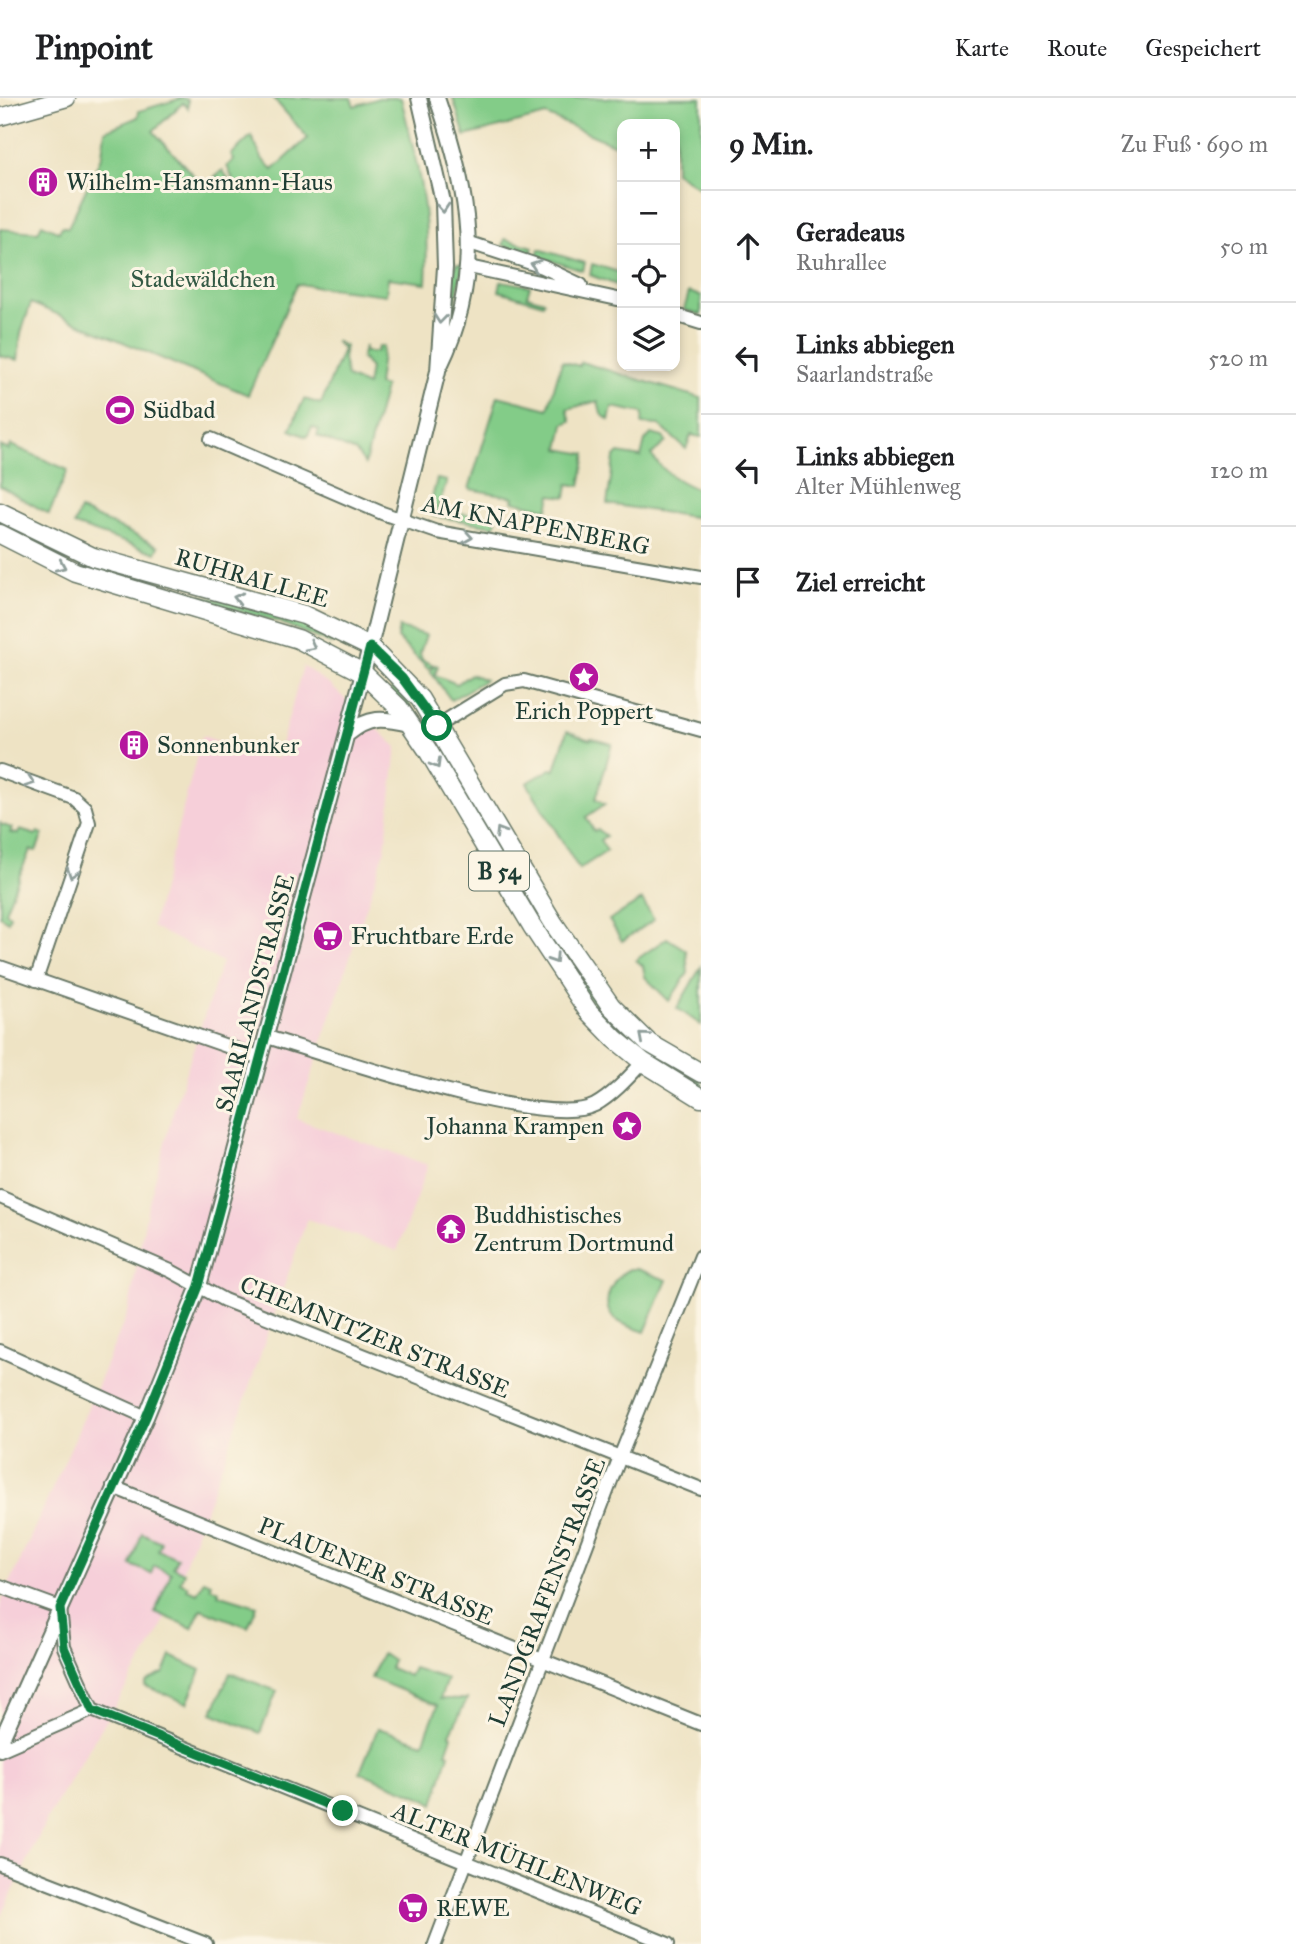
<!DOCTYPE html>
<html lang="de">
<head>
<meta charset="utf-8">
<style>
	body { margin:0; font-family:"IM FELL Great Primer",serif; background:#f2f2f2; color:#202124 }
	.controls { position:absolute; right:21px; top:21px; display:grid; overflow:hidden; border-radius:14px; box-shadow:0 4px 10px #0003 }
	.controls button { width:63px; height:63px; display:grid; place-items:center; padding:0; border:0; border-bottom:2px solid #e0e0e0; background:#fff; color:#202124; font:35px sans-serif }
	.stop { position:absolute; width:21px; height:21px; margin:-16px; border:5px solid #0b8043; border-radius:50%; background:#fff }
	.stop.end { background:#0b8043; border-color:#fff; box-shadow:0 2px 7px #0008 }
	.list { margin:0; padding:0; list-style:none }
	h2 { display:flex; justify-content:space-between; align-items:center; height:91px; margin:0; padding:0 28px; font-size:30px }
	h2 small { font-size:23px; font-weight:400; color:#757577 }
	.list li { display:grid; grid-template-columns:46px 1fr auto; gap:21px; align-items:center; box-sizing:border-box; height:112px; padding:0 28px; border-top:2px solid #e0e0e0 }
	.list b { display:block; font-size:26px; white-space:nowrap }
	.list p { margin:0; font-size:23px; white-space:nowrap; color:#757577 }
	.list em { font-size:23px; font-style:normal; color:#757577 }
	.icon { flex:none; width:38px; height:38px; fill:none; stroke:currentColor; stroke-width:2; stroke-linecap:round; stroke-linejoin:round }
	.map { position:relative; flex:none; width:701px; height:1846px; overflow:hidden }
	header { display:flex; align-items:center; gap:42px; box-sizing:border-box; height:98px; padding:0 35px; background:#fff; border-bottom:2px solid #e0e0e0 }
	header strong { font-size:33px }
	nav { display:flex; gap:38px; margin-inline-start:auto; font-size:24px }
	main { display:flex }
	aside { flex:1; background:#fff }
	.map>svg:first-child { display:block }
	.built { fill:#f6cfd9 }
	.green { fill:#83cc88; stroke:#51845e; stroke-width:2 }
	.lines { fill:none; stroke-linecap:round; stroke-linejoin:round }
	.minor-casing { stroke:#677766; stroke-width:16 }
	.tertiary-casing { stroke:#677766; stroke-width:18 }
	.secondary-casing { stroke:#677766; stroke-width:19 }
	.primary-casing { stroke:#677766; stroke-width:21 }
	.minor { stroke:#fff; stroke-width:12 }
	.tertiary { stroke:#fff; stroke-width:14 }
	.secondary { stroke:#fff; stroke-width:16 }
	.primary { stroke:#fff; stroke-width:18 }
	.oneway { stroke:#8f9e9a }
	.route { stroke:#0b8043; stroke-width:9 }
	.labels { text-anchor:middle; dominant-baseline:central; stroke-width:6; stroke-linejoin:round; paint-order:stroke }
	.shield { fill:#fcf5e5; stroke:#617469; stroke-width:2 }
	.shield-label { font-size:23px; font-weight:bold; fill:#1f3d34 }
	.poi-label { font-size:24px; fill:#1f3d34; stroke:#fcf5e5; text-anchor:start }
	.park-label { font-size:24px; fill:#335a45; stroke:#fcf5e5 }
	.street-label { font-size:24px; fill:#1f3d34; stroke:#fcf5e5 }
</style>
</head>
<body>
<header>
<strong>Pinpoint</strong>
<nav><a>Karte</a><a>Route</a><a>Gespeichert</a></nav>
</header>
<main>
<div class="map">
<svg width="701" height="1846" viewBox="0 0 701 1846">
	<rect width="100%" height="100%" fill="#fcf5e5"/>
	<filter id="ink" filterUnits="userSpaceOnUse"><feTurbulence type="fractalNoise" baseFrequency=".0143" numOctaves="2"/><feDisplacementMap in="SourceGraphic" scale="14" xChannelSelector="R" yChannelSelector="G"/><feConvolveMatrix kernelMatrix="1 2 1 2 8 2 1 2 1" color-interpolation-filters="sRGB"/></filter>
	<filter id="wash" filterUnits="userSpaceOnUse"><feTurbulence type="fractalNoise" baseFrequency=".00686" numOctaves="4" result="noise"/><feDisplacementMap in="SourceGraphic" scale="28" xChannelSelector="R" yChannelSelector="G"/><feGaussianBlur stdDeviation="1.57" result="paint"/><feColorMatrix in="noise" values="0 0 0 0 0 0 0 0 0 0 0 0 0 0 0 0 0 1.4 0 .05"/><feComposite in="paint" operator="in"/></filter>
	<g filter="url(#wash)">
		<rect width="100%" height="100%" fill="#eee3c4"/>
		<path class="built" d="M303,568L330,587L397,649L385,752L297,1021L428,1067L397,1153L307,1121L228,1351L160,1533L49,1717L0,1821V1507L75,1340L128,1214L147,1112L174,1010L222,864L152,829L202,638L277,661Z"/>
		<path class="green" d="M182,0L188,2V10L183,5L153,33L204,89L223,72L230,85L234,84L227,68L234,62L231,57L251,38L263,62L273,72L308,40L273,0H351L354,8L379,0H401C418,68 430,112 426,185L388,180L386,197L297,186L248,297L31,205L21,235L18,262L0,258V131L38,134L42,126L59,134L62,128L68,130L102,57L105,33L138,19L139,13Z
			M453,0H701V91L675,74V26H622V50L546,17L465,38Z
			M505,141L533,149L531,156L503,147Z
			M539,151L585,165L583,173L537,158Z
			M456,166L463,167L447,241L451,181Z
			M592,166L622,175V189L590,177Z
			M501,183L530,188L527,198L544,203L543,206L499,193Z
			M689,194L701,198V217L684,212Z
			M335,243L345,248L343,261L347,279L367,288L370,270L361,259L365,248V254H377L378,248H383L378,287L385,289L365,366L356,354L317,338L319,332L312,329L307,339L290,332L304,301L321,306L343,251Z
			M562,263L579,268L581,264L701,300V339L691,337L686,351L659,327L642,326L643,315L612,309L609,322L601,316L598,303L567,311L571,323L564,326L559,351L586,356L580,388L568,386L566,399L551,397L548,411L513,403L514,399L469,391L498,298L548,311Z
			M651,336L663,339L666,344L651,357C664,374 680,386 701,392V420L607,406L614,360L619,355L641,359L645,343Z
			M11,347L68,372L49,416L0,388V348L9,352Z
			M437,381L447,383L437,412L496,420L495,428L433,418L429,411Z
			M80,412L159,448L156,455L74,427Z
			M0,421L62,454L148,483L146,489L87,470L0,428Z
			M151,484L301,523L333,537L331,546L279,524L149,489Z
			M399,530L426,537L420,555L422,562L434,567L428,571L397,540Z
			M436,567L438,568L435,577L457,586L471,576L485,582L451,602L430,573Z
			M394,587L433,638L486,724L480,728L391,592Z
			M567,633L590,642L591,640L612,646L596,701L605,706L586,719L594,733L598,732L606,738L600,742L607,753L579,771L527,685L551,671L555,672Z
			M0,723V726L12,730L10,735L18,736L20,732L36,737L38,734L43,736L36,753L30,752L7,808L5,814L10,817L8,823L0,818Z
			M488,727L572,866L567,870L481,731Z
			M642,802L654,822L622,843L609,822Z
			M667,840L686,852L688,875L669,903L645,879L643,868L636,862Z
			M701,869V927L677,910Z
			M574,870L701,983V990C644,960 606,925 569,874Z
			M630,1171H637L667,1182L645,1234C635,1230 620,1227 613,1219C599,1204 614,1177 630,1171Z
			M142,1435L161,1444L158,1452L177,1460L173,1469L184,1474L180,1484L188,1488L187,1491L197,1495L204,1482L211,1485L210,1489L219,1493L218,1496L257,1508L248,1529L201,1511L192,1530L155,1514L171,1475L154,1468L151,1476L131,1467Z
			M382,1555L393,1563L390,1570L409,1578L413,1570L447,1581L440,1601H467L450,1636L452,1638L446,1655L449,1656L434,1706L426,1701L360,1674L378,1630L423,1645L438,1607L371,1580Z
			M171,1558L201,1572L187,1605L145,1588L147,1583L164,1575Z
			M230,1575L277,1593L260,1635L212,1615Z"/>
	</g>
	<g filter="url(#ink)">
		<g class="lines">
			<g class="minor-casing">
				<path id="minor" d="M470,145L543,169L581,187
					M469,169L622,202
					M675,217L701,225
					M211,341L382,415L437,434L701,479
					M437,628L505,586L524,583L701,632
					M0,673L74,700L85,710L89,725L36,882
					M0,869L261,960
					M267,939C327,957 545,1033 595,1007C613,997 629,979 643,964
					M0,1099L171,1173L224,1202L701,1391
					M0,1253L146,1319
					M113,1389L701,1626
					M0,1488L60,1510L64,1549L92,1612
					M0,1652L92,1612L668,1846
					M0,1766L206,1846
					M435,1846L620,1359L701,1158"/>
			</g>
			<g class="tertiary-casing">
				<path id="tertiary" d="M437,0C469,93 485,176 440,268
					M348,636C369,618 383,620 409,626
					M0,1645L146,1319L199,1188L370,549L438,273L445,169L443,104L419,0"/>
			</g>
			<g class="secondary-casing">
				<path id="secondary" d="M0,19L67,0"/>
			</g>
			<g class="primary-casing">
				<path id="primary" d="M0,414L93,459L304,517L370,549L420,601L554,826L611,908L649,945L701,975
					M0,436L75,474L298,541L363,575L399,610L427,651L532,828L588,913L615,941L643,964L701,1000"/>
			</g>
			<use href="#minor" class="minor"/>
			<use href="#tertiary" class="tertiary"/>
			<use href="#secondary" class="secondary"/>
			<use href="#primary" class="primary"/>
		</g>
		<defs><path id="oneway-chevron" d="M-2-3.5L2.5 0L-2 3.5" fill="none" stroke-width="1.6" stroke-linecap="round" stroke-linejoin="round" transform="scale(1.75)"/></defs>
		<g class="oneway">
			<use href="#oneway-chevron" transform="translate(443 110) rotate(86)"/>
			<use href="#oneway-chevron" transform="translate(535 167) rotate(-160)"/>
			<use href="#oneway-chevron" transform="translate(440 221) rotate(96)"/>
			<use href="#oneway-chevron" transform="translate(468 439) rotate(9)"/>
			<use href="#oneway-chevron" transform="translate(61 468) rotate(24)"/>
			<use href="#oneway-chevron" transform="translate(238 500) rotate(-166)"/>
			<use href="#oneway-chevron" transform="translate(311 548) rotate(28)"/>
			<use href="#oneway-chevron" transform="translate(436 666) rotate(60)"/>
			<use href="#oneway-chevron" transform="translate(30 684) rotate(20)"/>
			<use href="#oneway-chevron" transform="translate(500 734) rotate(-121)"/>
			<use href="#oneway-chevron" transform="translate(72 775) rotate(109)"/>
			<use href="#oneway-chevron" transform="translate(554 861) rotate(57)"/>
			<use href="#oneway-chevron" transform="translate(644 939) rotate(-139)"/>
		</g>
	</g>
	<g class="lines" filter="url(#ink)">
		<path class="route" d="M343,1713L92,1612L64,1549L60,1510L146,1319L199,1188L370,549L402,580L437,628"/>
	</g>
	<defs>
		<g id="building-disc" transform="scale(1.575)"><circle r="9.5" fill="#b5179e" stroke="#fcf5e5"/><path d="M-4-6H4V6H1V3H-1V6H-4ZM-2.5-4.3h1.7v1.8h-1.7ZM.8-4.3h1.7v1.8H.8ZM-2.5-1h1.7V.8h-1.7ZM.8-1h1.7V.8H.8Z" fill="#fff"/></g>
		<g id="stadium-disc" transform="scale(1.575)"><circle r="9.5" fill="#b5179e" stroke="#fcf5e5"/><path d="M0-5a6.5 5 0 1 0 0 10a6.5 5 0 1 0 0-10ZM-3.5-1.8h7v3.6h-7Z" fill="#fff"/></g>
		<g id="sight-disc" transform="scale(1.575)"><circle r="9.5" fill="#b5179e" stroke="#fcf5e5"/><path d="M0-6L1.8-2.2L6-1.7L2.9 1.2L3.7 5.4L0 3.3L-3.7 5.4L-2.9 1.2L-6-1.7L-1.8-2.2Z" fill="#fff"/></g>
		<g id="supermarket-disc" transform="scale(1.575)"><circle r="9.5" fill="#b5179e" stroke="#fcf5e5"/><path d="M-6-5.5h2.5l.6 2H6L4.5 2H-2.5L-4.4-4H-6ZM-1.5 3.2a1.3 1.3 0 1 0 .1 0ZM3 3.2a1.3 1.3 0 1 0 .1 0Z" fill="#fff"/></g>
		<g id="temple-disc" transform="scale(1.575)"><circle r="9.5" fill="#b5179e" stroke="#fcf5e5"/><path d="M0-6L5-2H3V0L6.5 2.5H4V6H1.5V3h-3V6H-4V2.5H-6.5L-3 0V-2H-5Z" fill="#fff"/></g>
	</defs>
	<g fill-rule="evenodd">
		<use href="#building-disc" x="43" y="84"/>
		<use href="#stadium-disc" x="120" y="312"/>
		<use href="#sight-disc" x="584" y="579"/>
		<use href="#building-disc" x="134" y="647"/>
		<use href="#supermarket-disc" x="328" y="838"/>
		<use href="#sight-disc" x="627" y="1028"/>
		<use href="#temple-disc" x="451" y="1131"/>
		<use href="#supermarket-disc" x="413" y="1810"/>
	</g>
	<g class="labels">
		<rect class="shield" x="469" y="753.5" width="60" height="39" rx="5"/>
		<g class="shield-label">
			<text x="499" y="773">B 54</text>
		</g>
		<g class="poi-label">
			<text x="66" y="84">Wilhelm-Hansmann-Haus</text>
			<text x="143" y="312">Südbad</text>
			<text x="584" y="613" text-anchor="middle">Erich Poppert</text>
			<text x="157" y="647">Sonnenbunker</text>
			<text x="351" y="838">Fruchtbare Erde</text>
			<text x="604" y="1028" text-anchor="end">Johanna Krampen</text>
			<text x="474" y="1117">Buddhistisches<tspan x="474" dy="28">Zentrum Dortmund</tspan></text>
			<text x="436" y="1810">REWE</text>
		</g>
		<g class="park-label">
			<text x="203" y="181">Stadewäldchen</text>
		</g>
		<g class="street-label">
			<text transform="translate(536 427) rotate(11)">AM KNAPPENBERG</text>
			<text transform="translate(252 480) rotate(16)">RUHRALLEE</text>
			<text transform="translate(255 895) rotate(-75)">SAARLANDSTRASSE</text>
			<text transform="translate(375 1239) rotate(22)">CHEMNITZER STRASSE</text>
			<text transform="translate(376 1473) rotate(22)">PLAUENER STRASSE</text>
			<text transform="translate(547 1494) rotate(-69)">LANDGRAFENSTRASSE</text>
			<text transform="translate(517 1761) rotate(22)">ALTER MÜHLENWEG</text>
		</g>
	</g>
</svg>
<div class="controls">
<button>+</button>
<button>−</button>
<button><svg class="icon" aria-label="locate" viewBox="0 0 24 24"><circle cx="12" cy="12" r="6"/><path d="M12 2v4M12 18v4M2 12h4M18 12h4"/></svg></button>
<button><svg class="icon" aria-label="layers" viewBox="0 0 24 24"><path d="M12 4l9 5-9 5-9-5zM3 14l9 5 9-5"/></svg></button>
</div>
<div class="stop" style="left:437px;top:628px"></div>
<div class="stop end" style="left:343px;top:1713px"></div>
</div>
<aside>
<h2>9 Min.<small>Zu Fuß · 690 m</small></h2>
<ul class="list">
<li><svg class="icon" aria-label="ahead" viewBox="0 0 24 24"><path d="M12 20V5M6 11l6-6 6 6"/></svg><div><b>Geradeaus</b><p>Ruhrallee</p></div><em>50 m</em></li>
<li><svg class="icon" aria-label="left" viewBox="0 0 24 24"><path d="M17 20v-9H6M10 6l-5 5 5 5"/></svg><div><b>Links abbiegen</b><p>Saarlandstraße</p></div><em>520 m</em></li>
<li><svg class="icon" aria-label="left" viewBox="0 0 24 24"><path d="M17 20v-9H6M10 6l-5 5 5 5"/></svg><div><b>Links abbiegen</b><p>Alter Mühlenweg</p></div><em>120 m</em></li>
<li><svg class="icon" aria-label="arrive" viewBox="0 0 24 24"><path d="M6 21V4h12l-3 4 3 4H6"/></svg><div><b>Ziel erreicht</b></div></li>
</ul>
</aside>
</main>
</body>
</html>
